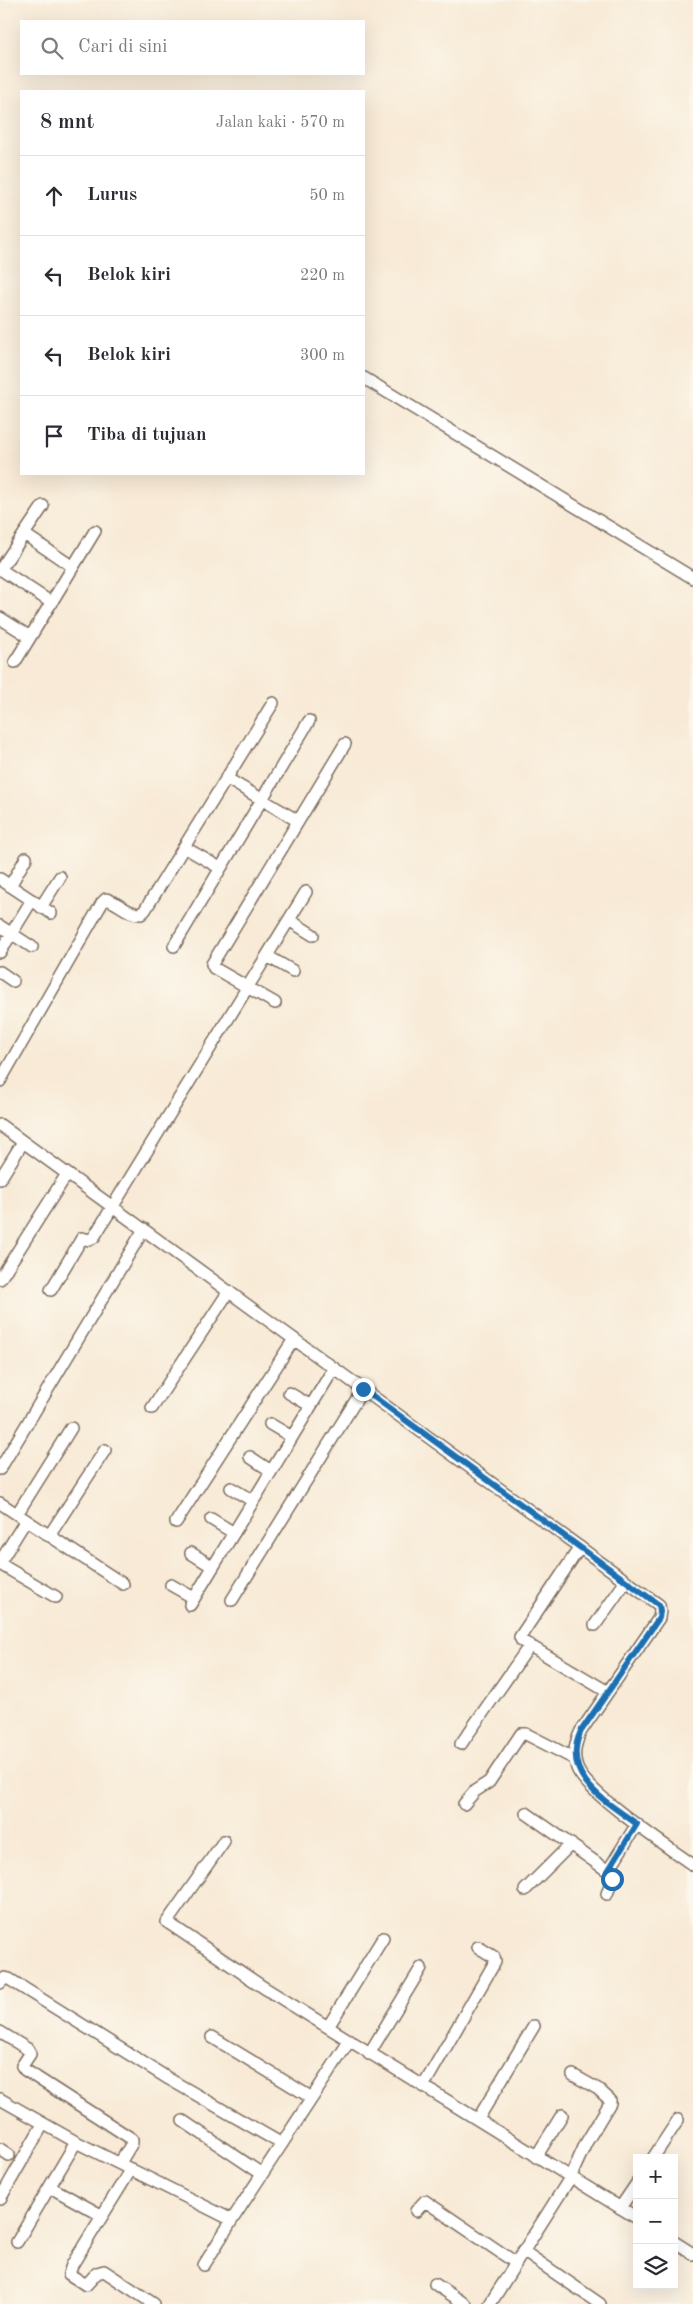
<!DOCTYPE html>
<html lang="id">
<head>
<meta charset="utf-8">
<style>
	body { margin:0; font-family:"Old Standard TT",serif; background:#f7f7f7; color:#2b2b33 }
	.controls { position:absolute; right:15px; bottom:15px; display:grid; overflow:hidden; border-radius:0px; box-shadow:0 5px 20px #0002 }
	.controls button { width:45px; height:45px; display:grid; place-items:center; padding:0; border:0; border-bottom:1px solid #e1e1e2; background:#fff; color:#2b2b33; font:25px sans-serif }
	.stop { position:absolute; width:15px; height:15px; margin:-11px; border:4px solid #1f6fb2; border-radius:50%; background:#fff }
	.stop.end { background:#1f6fb2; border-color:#fff; box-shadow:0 1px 5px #0008 }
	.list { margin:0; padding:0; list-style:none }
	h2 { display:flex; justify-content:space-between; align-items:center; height:65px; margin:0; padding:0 20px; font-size:21px }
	h2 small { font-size:16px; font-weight:400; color:#7c7c81 }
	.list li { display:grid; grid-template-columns:32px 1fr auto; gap:15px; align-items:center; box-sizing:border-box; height:80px; padding:0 20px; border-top:1px solid #e1e1e2 }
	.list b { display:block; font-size:19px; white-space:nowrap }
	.list em { font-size:16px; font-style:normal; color:#7c7c81 }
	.icon { flex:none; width:28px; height:28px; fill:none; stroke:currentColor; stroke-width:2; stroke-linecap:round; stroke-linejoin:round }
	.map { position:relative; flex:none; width:693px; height:2304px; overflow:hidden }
	.search { position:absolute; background:#fff; box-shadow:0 5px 20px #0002; left:20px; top:20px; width:345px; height:55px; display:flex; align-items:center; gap:12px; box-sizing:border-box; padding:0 18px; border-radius:0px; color:#7c7c81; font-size:19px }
	.panel { position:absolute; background:#fff; box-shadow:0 5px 20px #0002; left:20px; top:90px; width:345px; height:385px; border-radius:0px }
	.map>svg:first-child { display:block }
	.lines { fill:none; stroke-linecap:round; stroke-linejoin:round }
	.minor-casing { stroke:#7d6d5e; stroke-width:14 }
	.minor { stroke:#fff; stroke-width:11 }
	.route { stroke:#1f6fb2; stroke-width:6 }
</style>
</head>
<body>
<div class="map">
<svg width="693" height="2304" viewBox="0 0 693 2304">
	<rect width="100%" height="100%" fill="#fbf7ec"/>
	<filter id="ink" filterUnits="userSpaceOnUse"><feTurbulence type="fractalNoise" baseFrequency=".02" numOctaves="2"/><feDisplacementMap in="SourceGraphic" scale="10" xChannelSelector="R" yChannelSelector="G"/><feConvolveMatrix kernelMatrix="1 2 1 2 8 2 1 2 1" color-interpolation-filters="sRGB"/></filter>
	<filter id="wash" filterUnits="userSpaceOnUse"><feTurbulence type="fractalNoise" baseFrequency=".0096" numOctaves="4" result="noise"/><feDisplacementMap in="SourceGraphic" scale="20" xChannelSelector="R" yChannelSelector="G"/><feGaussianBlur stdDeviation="1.12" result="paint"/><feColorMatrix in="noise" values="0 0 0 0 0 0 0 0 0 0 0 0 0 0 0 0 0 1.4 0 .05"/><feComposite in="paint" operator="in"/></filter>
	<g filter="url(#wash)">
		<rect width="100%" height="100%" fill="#f8ead6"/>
	</g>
	<g filter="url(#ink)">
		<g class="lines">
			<g class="minor-casing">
				<path id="minor" d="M364,378L693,578
					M24,534L73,567
					M0,569L52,603
					M0,570L43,506
					M0,618L30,637
					M15,662L95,531
					M226,778L298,821
					M184,847L220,868
					M0,879L51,913
					M10,886L26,858
					M41,907L60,877
					M289,920L313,935
					M0,926L32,947
					M174,946L309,721
					M0,952L32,900
					M267,956L293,971
					M0,972L13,981
					M275,1003L214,968L212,964L345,744
					M0,1081L102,903L106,899C118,902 128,915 141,914L145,910L273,703
					M0,1125L659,1605L660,1611L659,1618L581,1731C575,1743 572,1755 577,1768C586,1793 668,1847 693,1865
					M0,1179L23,1142
					M0,1279L67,1174
					M51,1290L82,1238L89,1240L94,1237L306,892
					M289,1393L311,1406
					M152,1408L229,1291
					M270,1424L292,1437
					M250,1457L271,1471
					M0,1469L144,1229
					M231,1488L253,1501
					M0,1503L123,1584
					M17,1514L71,1428
					M211,1519L234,1533
					M176,1522L294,1339
					M49,1536L105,1450
					M580,1547L520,1637L522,1641L608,1692
					M191,1553L213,1567
					M0,1562L26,1520
					M0,1564L56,1597
					M171,1585L194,1598
					M232,1600L363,1389
					M190,1605L334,1368
					M595,1625L626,1581
					M461,1744L530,1645
					M464,1804L475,1791L489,1782L521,1734H526L575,1759
					M526,1813L608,1871L612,1879L607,1894
					M224,1841L167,1922L263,1987L637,2218
					M608,1871L637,1824
					M525,1890L571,1844
					M0,1983L5,1978L9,1979L169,2079L282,2144
					M328,2027L383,1938
					M0,2032L29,2050L30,2054L22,2066L25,2070L132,2139V2143L120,2163
					M212,2037L312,2098
					M369,2054L421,1968
					M424,2085L495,1962L494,1957L478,1947
					M0,2099L76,2142L232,2220L350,2040
					M478,2119L534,2026
					M183,2121L262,2174
					M0,2149L9,2155
					M536,2157L562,2115
					M653,2158L678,2120
					M131,2169L72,2265L69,2274L86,2285L97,2273L104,2271L154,2304
					M50,2187L101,2215
					M0,2199L43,2124
					M620,2208L637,2183
					M416,2211L425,2201L516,2263
					M17,2242L76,2142
					M674,2242L693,2254
					M523,2251L600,2304
					M204,2265L232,2220
					M435,2284L465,2304
					M490,2304L570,2178L586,2143L610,2103V2100L598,2089L573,2075"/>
			</g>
			<use href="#minor" class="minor"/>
		</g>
	</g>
	<g class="lines" filter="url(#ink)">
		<path class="route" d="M363,1389L659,1605L660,1611L659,1618L581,1731C560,1776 605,1801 637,1824L608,1871L612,1879"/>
	</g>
</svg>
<div class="controls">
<button>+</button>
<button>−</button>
<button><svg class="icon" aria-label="layers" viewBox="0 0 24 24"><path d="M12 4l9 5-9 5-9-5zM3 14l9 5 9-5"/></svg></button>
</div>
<div class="stop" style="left:612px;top:1879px"></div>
<div class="stop end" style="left:363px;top:1389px"></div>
<div class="search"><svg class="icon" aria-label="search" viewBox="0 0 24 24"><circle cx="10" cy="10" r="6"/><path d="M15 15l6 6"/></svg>Cari di sini</div>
<section class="panel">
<h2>8 mnt<small>Jalan kaki · 570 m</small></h2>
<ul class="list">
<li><svg class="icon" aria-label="ahead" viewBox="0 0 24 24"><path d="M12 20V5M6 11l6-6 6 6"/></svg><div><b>Lurus</b></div><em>50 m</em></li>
<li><svg class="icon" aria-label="left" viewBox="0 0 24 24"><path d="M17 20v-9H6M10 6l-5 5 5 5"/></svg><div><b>Belok kiri</b></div><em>220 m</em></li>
<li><svg class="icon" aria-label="left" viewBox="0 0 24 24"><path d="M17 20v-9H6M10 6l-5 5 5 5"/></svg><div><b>Belok kiri</b></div><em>300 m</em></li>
<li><svg class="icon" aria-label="arrive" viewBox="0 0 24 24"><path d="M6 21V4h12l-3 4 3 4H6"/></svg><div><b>Tiba di tujuan</b></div></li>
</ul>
</section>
</div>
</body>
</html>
